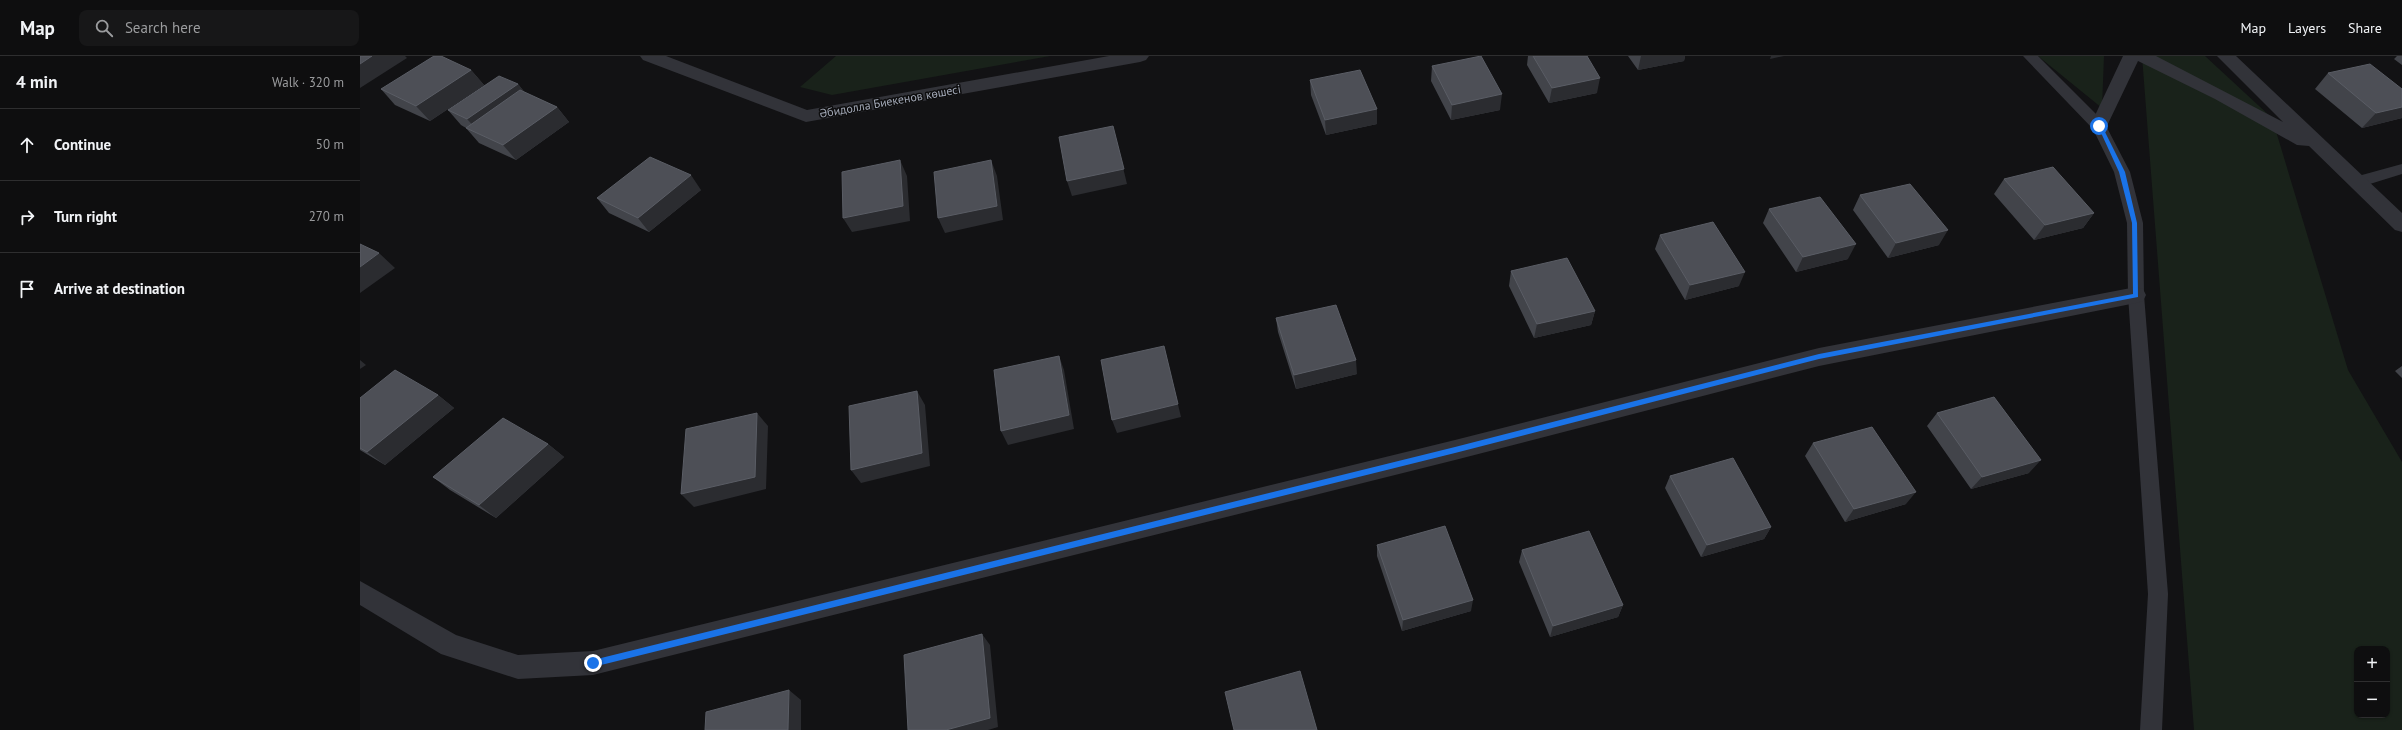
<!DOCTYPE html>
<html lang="en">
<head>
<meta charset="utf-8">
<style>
	body { margin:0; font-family:"PT Sans",sans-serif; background:#171718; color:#f1f3f6 }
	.controls { position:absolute; right:12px; bottom:12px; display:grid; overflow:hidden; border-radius:8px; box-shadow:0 1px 3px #0004 }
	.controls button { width:36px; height:36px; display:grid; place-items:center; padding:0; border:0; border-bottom:1px solid #2e2e2f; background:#0e0e0f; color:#f1f3f6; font:20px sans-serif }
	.stop { position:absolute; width:12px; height:12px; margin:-9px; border:3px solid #1a73e8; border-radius:50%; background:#fff }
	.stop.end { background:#1a73e8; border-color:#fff; box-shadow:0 1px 4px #0008 }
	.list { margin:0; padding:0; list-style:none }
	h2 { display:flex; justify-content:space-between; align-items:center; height:52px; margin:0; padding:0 16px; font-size:17px }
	h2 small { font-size:13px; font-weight:400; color:#9b9c9e }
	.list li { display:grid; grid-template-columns:26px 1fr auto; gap:12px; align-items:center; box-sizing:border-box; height:72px; padding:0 16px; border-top:1px solid #2e2e2f }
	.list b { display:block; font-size:15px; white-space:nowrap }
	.list em { font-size:13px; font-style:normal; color:#9b9c9e }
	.icon { flex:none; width:22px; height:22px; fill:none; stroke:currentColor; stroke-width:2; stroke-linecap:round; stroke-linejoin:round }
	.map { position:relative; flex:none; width:2042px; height:674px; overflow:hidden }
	header { display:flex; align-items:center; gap:24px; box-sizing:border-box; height:56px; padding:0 20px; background:#0e0e0f; border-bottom:1px solid #2e2e2f }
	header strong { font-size:19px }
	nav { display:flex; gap:22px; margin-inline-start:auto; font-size:14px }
	.search { width:280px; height:36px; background:#171718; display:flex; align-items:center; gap:10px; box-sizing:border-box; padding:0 14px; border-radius:8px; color:#9b9c9e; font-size:15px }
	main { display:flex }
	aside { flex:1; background:#0e0e0f }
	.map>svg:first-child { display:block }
	.green { fill:#19221a; fill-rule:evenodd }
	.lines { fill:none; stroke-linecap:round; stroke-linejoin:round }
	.lane { fill:#323339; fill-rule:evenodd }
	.street { fill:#323339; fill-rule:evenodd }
	.wall { fill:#42444a }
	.shaded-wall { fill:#2b2c30 }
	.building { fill:#4d4f56; stroke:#5a5d65 }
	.route { fill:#1a73e8 }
	.labels { text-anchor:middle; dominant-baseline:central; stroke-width:3; stroke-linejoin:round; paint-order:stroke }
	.street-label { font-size:12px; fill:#a2a8b6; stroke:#0d0d0e }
</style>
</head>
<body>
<header>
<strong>Map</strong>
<div class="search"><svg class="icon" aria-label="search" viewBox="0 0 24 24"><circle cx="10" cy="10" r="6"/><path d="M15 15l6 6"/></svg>Search here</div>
<nav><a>Map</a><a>Layers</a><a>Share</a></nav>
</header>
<main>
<aside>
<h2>4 min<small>Walk · 320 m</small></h2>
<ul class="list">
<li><svg class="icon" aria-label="ahead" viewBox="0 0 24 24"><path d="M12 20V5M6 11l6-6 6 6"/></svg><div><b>Continue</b></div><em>50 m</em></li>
<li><svg class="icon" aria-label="right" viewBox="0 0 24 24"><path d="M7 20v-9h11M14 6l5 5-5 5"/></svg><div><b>Turn right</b></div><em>270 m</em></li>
<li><svg class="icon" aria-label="arrive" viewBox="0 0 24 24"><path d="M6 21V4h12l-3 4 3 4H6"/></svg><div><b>Arrive at destination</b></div></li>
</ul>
</aside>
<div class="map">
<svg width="2042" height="674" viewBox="0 0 2042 674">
	<rect width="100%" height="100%" fill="#121214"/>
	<path class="green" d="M476,0H690L472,39L440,31Z
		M1678,0H1744L1742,52Z
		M1782,0H1845L1912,62L1988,314L2042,406V674H1834ZM1997,593H2027V659H1997Z"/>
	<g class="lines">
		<path class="lane" d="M1663,0H1678L1744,66L1770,116L1783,167L1784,239L1808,538L1802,674H1780L1788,538L1768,239L1767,167L1754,116L1733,73Z
			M2042,108V118L1997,132L1991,130L1989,126L1991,122Z"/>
		<path class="street" d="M280,0H306L447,54L749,0H789L786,4L780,6L446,66L283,4Z
			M1763,0H1796L1923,66L1857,0H1876L2042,157V176L2035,174L1949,90L1937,89L1855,43L1778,5L1745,74L1739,76L1733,74L1730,70Z
			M1776,231L1783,233L1786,239L1783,245L1776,247L1459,310L1095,404L233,619L158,623L81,598L0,549V525L96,579L158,599L233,595L1095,384L1459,292Z"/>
	</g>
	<path class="wall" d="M1168,0H1227L1237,37L1189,47L1167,9Z
		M1268,0H1325L1324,5L1278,14Z
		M2037,0H2042V9L2034,3Z
		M1072,10L1140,54L1091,64L1071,25Z
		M111,14L124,29L70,65L35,49L21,33Z
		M1968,17L2042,33V62L2002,72L1955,33Z
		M950,24L1017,68L966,79L951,39Z
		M158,28L165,37L197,51L209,66L156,104L119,87L106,72L101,69L88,54Z
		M1644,123L1734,157L1723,172L1674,184L1634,138Z
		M341,134L289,176L249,157L237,142Z
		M1500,139L1579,189L1528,202L1493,154Z
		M1409,153L1488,203L1436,216L1403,167Z
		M1300,179L1379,230L1325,244L1295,193Z
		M1151,215L1235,255L1231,269L1174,282L1149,230Z
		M916,262L997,318L936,333L918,276Z
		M2042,310V322L2035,315Z
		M78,339L94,352L25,409L0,394V342Z
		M1577,357L1669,417L1611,433L1567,370Z
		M1453,387L1546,448L1485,466L1445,400Z
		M188,388L204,401L136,462L90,434L73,421Z
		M1310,420L1411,471L1404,483L1341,501L1305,432Z
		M1017,489L1111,555L1042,575L1017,500Z
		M1162,494L1263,549L1258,561L1190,581L1159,506Z"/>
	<path class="shaded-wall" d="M12,0H45L47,2L0,32V8Z
		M1281,0H1325L1324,5L1278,14Z
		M1411,0H1424L1410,3Z
		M111,14L124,29L70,65L56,50Z
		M1240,22L1237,37L1189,47L1192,32Z
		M158,28L171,44L121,78L107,63Z
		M1142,38L1140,54L1091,64L1092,49Z
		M197,51L209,66L156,104L143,89Z
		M2042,51V62L2002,72L2016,57Z
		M1017,53V68L966,79L965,64Z
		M753,70L767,128L712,140L707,125Z
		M540,104L547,120L550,165L492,176L483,162Z
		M631,104L637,120L643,164L585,177L578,162Z
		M331,119L341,134L289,176L278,162Z
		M1734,157L1723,172L1674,184L1685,169Z
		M1588,174L1579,189L1528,202L1536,187Z
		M1496,188L1488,203L1436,216L1443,201Z
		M19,197L35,212L0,237V211Z
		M1385,216L1379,230L1325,244L1330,229Z
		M1235,255L1231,269L1174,282L1177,268Z
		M804,290L821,361L757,377L752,364Z
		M699,300L704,314L714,373L648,389L641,375Z
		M0,304L6,309L0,313Z
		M996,304L997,318L936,333L934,319Z
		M557,335L565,349L570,410L501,427L491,414Z
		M78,339L94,352L25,409L7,396Z
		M397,357L408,370L406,433L334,451L321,438Z
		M188,388L204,401L136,462L119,449Z
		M1681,404L1669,417L1611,433L1622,421Z
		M1556,436L1546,448L1485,466L1494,453Z
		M1411,471L1404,483L1341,501L1347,489Z
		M1113,544L1111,555L1042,575L1043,564Z
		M1263,549L1258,561L1190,581L1193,570Z
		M622,578L630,589L638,671L628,674H586Z
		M429,634L441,644V674H428Z"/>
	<path class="building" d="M0,0H12L0,8Z
		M74,0H81L111,14L56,50L21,33Z
		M1121,0L1142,38L1092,49L1072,10Z
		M1173,0H1227L1240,22L1192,32Z
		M2010,8L2042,33V51L2016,57L1968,17Z
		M1000,14L1017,53L965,64L950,24Z
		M139,20L158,28L107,63L88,54Z
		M160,34L197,51L143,89L106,72Z
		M753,70L764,113L707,125L699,81Z
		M290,101L331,119L278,162L237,142Z
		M540,104L543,150L483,162L482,116Z
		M631,104L637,150L578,162L574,116Z
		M1693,111L1734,157L1685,169L1644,123Z
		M1550,128L1588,174L1536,187L1500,139Z
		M1460,141L1496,188L1443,201L1409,153Z
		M1353,166L1385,216L1330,229L1300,179Z
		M0,188L19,197L0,211Z
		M1207,202L1235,255L1177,268L1151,215Z
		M976,249L996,304L934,319L916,262Z
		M804,290L818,348L752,364L741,304Z
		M699,300L709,359L641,375L634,314Z
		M35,314L78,339L7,396L0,392V342Z
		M557,335L562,397L491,414L489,350Z
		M1634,341L1681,404L1622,421L1577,357Z
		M397,357L395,421L321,438L326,373Z
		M143,362L188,388L119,449L73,421Z
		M1512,371L1556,436L1494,453L1453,387Z
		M1373,402L1411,471L1347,489L1310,420Z
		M1085,470L1113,544L1043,564L1017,489Z
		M1229,475L1263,549L1193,570L1162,494Z
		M622,578L630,662L586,674H548L544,599Z
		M940,615L957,674H874L865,636Z
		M429,634L428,674H345L346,656Z"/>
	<path class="route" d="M1737,68L1742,70L1765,116L1777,167L1778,241L1459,303L1095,397L233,611L229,607L233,604L1095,391L1459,298L1773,238L1772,167L1759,116Z"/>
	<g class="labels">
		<g class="street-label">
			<text transform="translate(530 45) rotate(-10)">Әбидолла Биекенов көшесі</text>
		</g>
	</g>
</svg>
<div class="controls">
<button>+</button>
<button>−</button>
</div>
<div class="stop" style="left:1739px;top:70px"></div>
<div class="stop end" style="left:233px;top:607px"></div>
</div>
</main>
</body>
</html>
